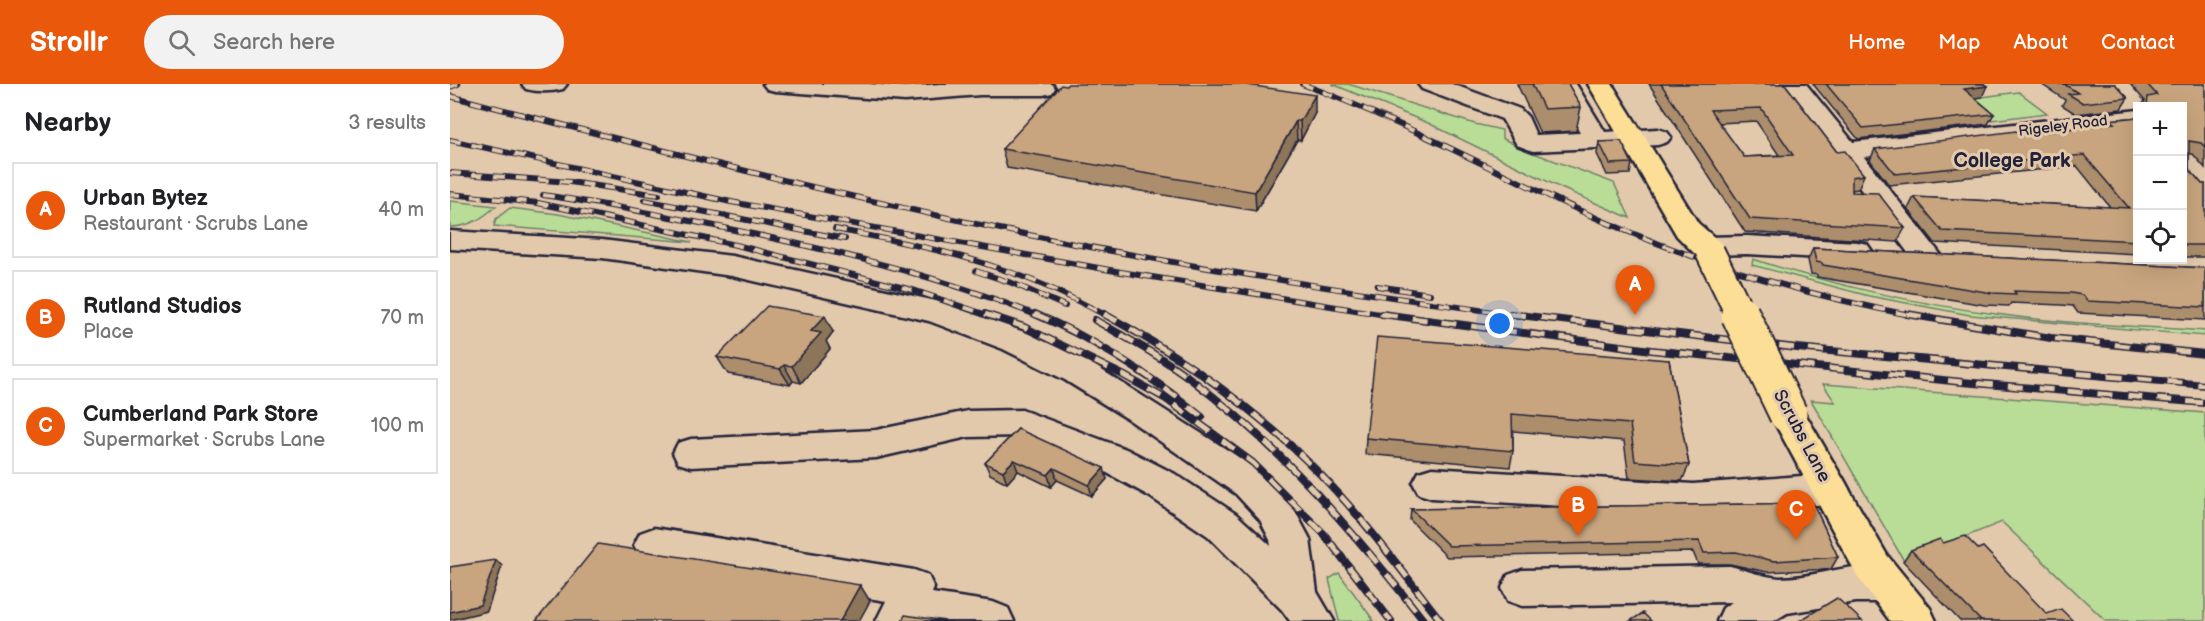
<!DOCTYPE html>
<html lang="en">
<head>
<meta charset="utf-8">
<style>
	body { margin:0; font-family:"Balsamiq Sans",sans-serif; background:#f2f2f2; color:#202124 }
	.controls { position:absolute; right:18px; top:18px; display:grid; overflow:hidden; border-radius:0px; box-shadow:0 6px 24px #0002 }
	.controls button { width:54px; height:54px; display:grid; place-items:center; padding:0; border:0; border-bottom:2px solid #e0e0e0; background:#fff; color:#202124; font:30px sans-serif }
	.you { position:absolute; left:1050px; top:240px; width:21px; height:21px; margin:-15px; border:4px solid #fff; border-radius:50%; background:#1a73e8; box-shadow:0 0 0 9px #1a73e833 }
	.badge { display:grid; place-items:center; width:39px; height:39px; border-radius:50%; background:#ea580c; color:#fff; font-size:20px; font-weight:700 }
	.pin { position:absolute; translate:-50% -50px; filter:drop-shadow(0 2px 3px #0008) }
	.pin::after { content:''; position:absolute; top:32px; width:21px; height:18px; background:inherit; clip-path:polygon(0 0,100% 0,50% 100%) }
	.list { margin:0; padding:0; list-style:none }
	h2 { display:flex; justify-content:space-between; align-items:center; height:78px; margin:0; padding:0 24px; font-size:26px }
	h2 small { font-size:20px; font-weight:400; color:#757577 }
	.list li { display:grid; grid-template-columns:39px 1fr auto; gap:18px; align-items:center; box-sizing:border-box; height:96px; margin:0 12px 12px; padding:0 12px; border:2px solid #e0e0e0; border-radius:0px }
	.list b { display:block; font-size:22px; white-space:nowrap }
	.list p { margin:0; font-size:20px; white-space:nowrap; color:#757577 }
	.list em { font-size:20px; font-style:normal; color:#757577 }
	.icon { flex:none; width:33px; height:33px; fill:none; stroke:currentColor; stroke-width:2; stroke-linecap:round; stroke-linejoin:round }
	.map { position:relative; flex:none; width:1755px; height:537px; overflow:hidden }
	header { display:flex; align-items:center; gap:36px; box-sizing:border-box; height:84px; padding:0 30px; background:#ea580c; color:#fff }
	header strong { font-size:28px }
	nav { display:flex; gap:33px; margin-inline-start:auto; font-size:21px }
	.search { width:420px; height:54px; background:#f2f2f2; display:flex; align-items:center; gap:15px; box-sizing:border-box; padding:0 21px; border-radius:33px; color:#757577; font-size:22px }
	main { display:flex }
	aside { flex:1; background:#fff }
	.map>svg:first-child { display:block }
	.green { fill:#b9dd97; stroke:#6e8069; stroke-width:1.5 }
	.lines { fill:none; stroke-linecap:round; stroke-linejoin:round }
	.minor-casing { stroke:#22223b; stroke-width:5 }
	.major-casing { stroke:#22223b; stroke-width:5 }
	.minor { fill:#e3c9ab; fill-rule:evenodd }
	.major { fill:#fcde96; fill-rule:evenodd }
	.rail-far1-casing { stroke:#22223b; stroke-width:6 }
	.rail-casing { stroke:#22223b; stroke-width:8 }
	.rail-far1 { stroke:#e3c9ab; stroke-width:4; stroke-dasharray:11; stroke-linecap:butt }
	.rail { stroke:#e3c9ab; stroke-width:5; stroke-dasharray:15; stroke-linecap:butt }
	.major-bridge-far1-casing { stroke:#22223b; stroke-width:32; stroke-linecap:butt }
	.major-bridge-casing { stroke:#22223b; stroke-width:41; stroke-linecap:butt }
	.major-bridge-far1 { stroke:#fcde96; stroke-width:28 }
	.major-bridge { stroke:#fcde96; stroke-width:37 }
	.wall { fill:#ac8e6c; stroke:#22223b; stroke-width:1.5; fill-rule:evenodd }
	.shaded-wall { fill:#8c7458; stroke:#22223b; stroke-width:1.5 }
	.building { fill:#c8a57e; stroke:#22223b; stroke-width:1.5; fill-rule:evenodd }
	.labels { text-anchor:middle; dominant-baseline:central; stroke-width:6; stroke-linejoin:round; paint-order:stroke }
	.far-street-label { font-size:15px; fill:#22223b; stroke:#e3c9ab }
	.street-label { font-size:18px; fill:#22223b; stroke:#e3c9ab }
	.neighbourhood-label { font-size:20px; font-weight:bold; fill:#22223b; stroke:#e3c9ab }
</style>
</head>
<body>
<header>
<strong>Strollr</strong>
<div class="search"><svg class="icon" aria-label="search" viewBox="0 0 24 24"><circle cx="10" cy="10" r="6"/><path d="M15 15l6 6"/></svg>Search here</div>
<nav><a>Home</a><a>Map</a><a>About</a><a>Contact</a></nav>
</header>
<main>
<aside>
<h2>Nearby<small>3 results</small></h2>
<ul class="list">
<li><span class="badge">A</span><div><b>Urban Bytez</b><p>Restaurant · Scrubs Lane</p></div><em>40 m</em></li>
<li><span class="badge">B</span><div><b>Rutland Studios</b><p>Place</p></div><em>70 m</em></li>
<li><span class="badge">C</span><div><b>Cumberland Park Store</b><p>Supermarket · Scrubs Lane</p></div><em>100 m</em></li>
</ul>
</aside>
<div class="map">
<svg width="1755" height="537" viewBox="0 0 1755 537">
	<rect width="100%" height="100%" fill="#e3c9ab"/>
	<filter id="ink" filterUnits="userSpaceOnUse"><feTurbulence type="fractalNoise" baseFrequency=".0167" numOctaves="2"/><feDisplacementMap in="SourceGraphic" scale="12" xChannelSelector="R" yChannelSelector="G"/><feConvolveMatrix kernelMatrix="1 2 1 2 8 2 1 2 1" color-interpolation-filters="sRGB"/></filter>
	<g filter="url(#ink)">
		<path class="green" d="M882,0H898L1025,40L1052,46V54L1073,65L1164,99L1180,134L1111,104L978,39Z
			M1569,8L1597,29L1534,37L1509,16Z
			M0,117L46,122C33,134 19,143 0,143Z
			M60,124L108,130L242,158L44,142L46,135Z
			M1303,175C1378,200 1468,220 1546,230C1615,240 1686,242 1755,247V252L1520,231L1419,212L1302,181Z
			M1373,300L1755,329V537H1656L1552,438L1454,477L1361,316L1385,318Z
			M889,489L924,537H889L879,495Z"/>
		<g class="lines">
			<g class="minor-casing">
				<path id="minor" d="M72,0H117L113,5C101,8 88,8 76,5Z
					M313,0H419L455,3L489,0H602L605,4L602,9L593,11H530L455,17L325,7L317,5Z
					M968,0H1002L1070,25L1078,33L1086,51L1130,49L1102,0H1126L1155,48L1208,45L1217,48L1221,53L1217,58L1208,61L1083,67L1067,61L1052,35L972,5Z
					M1332,0H1356L1403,58L1688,26V41L1414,73L1491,171L1487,178L1476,180L1465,178Z
					M0,147L152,156L282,172L486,217L577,249L639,278L812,388L838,414L860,455L867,508L884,537H840L832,526L758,452L699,412L650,385L570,352L518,353L426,374L241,383L228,379L223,369L228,359L241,355L426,346L518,327L572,326L676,365L725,390L786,430L821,462L820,456L810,436L786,410L678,335L615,296L553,265L479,237L282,192L152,174L0,165Z
					M1297,152L1407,158L1417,160L1422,167L1417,174L1407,176L1297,170L1256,171L1246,169L1241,162L1246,155L1256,153Z
					M982,384L1243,400L1380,390L1393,394L1399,405L1393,416L1380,420L1243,430L982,414L969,410L963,399L969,388Z
					M204,444L464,486L478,491L484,504L482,509L543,518L558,524L564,537H426L436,517L204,478L190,473L184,461L190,449Z
					M1280,482C1295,486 1314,493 1330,494C1370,494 1408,473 1448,487L1454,500L1448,513L1434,518H1406L1337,529L1324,537H1267L1273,524L1282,518H1280L1072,522L1058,517L1052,504L1058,491L1072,486Z"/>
			</g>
			<g class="major-casing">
				<path id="major" d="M1138,0H1162L1248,139L1265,154L1275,168L1270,175L1260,177L1250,175L1227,152Z
					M1338,317L1350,321L1437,471L1480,524L1486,537H1440L1409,495L1320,330L1326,321Z"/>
			</g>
			<use href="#minor" class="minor"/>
			<use href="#major" class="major"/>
			<g class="rail-far1-casing">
				<path id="rail-far1" d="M852,0C956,38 1052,92 1153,137C1252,180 1359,212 1465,232
					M0,3L8,0
					M0,12C195,62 391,113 589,153C749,185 910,209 1072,232
					M0,56L281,118L671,188L942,232
					M0,89L120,98L209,111
					M0,110L88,119L286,161L466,207L540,232
					M93,111C168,122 243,137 317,153C409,173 501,196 588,232
					M194,116L395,155
					M385,145C441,156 497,166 551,185C588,197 623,214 657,232
					M526,187L562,199L615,222
					M927,202L980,210"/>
			</g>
			<g class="rail-casing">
				<path id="rail" d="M535,230L574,243L673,291L716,315L803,379L873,449L941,537
					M585,230C647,256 700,291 752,333
					M654,230C733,273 806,325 869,389C914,435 952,487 991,537
					M932,230L1201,266L1512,298L1755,319
					M1061,230L1347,264L1755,301
					M1457,230L1601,254L1755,270
					M645,236C678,255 712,273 742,296C832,364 905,449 974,537"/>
			</g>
			<use href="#rail-far1" class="rail-far1"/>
			<use href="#rail" class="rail"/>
			<g class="major-bridge-far1-casing">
				<path id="major-bridge-far1" d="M1260,168L1291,232"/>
			</g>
			<g class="major-bridge-casing">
				<path id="major-bridge" d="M1290,230L1338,330"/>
			</g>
			<use href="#major-bridge-far1" class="major-bridge-far1"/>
			<use href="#major-bridge" class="major-bridge"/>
		</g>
		<path class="wall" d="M1067,0H1118L1131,23L1126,47L1090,49Z
			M1199,0H1335L1387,68L1414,91L1408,105L1402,106V108L1455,144L1447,158L1295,148ZM1306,37L1329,71L1294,73L1269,39Z
			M1363,0H1534L1532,13L1525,14L1544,30L1538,40L1408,55Z
			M1591,0H1665L1678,14L1671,25L1626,30L1612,21L1615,16Z
			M1680,0H1755V84L1743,70H1739V85L1752,100H1755V173H1732V22H1691L1695,17Z
			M865,29L851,56H847L806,127L557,84L552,65Z
			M1688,33V170L1485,159L1458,125L1464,113L1660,123L1627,82L1439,101L1420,76L1425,65L1571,51L1656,40L1659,36Z
			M1149,58L1182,79L1180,90L1157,91L1147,70Z
			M1363,164L1755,184V236L1628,229L1623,222L1612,221L1561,219L1559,222L1535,221L1367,193V191L1361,190L1358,176Z
			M383,248L376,257L380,265L351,299L343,297L340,301L278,290L267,273Z
			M1219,276L1239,381L1232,397L1179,394L1174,357L1063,347V367L1060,383L915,370L916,354Z
			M568,345L657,395L642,412L607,396L601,403L568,387L557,399L540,390L535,379Z
			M1363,419L1388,473L1381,485L1317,488L1280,480H1248L1243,468L997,473L960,436L961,425Z
			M1493,459L1528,465L1597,530L1623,537H1510L1453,477L1461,466Z"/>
		<path class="shaded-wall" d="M1537,2L1532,13L1509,16L1514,5Z
			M865,11V29L851,56L850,37Z
			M846,37L847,56L806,127L805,108Z
			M375,232L383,248L376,257L380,265L351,299L342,282L361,247Z
			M334,281L343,297L340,301L330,285Z
			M564,376L568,387L557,399L553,387Z
			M604,384L607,396L601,403L598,391Z
			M654,384L657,395L642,412L639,401Z
			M46,476L52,482L37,527L0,536V528Z
			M410,501L420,517L409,537H390Z"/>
		<path class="building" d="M618,0H791L865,11L850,37H846L805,108L552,65L611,1L616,2Z
			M1082,0H1118L1131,23L1094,25Z
			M1211,0H1335L1387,68L1395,67L1414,91L1402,93V108L1428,109L1455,144L1300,135ZM1311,24L1343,71L1294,73L1260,26Z
			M1376,0H1534L1537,2L1514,5L1544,30L1413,44Z
			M1614,0H1665L1678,14L1633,19L1618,10L1628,9Z
			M1697,0H1755V63L1751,59L1739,57V85L1752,100H1755V161H1732V22H1697L1698,13L1707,11Z
			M1688,33V157L1492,147L1464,113L1679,124L1634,71L1445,90L1425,65L1566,47L1571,51L1664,39L1659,36Z
			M1171,57L1182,79L1160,80L1149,58Z
			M1363,164L1755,184V223L1637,217L1632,211L1621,209L1564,207L1566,210L1542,209L1373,181L1372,179L1366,178Z
			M317,222L375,232L361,247L371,249L342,282L334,281L330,285L267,273Z
			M927,253L1219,276L1239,381L1185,377L1180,340L1062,330L1063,367L916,354Z
			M568,345L654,384L639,401L604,384L598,391L564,376L553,387L535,379Z
			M1363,419L1388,473L1324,477L1286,468L1254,469L1249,457L999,462L961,425Z
			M1515,452L1528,465L1533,463L1597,530L1611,525L1623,537H1531L1461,466L1490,455L1493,459Z
			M148,460L410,501L390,537H86Z
			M46,476L30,521L0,528V483Z
			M1387,514L1412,537H1349Z
			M1193,529L1201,537H1180Z
			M455,531L495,537H452Z"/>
	</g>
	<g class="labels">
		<g class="far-street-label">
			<text transform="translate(1613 42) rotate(-7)">Rigeley Road</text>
		</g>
		<g class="street-label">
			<text transform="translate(1352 352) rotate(62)">Scrubs Lane</text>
		</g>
		<g class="neighbourhood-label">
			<text x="1562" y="77">College Park</text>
		</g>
	</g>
</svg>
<div class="controls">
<button>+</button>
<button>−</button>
<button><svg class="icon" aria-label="locate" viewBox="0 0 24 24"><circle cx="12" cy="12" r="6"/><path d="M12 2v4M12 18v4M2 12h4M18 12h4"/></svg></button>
</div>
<div class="you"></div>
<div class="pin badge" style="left:1185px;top:231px">A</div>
<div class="pin badge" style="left:1128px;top:452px">B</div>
<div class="pin badge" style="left:1346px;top:456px">C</div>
</div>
</main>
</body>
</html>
